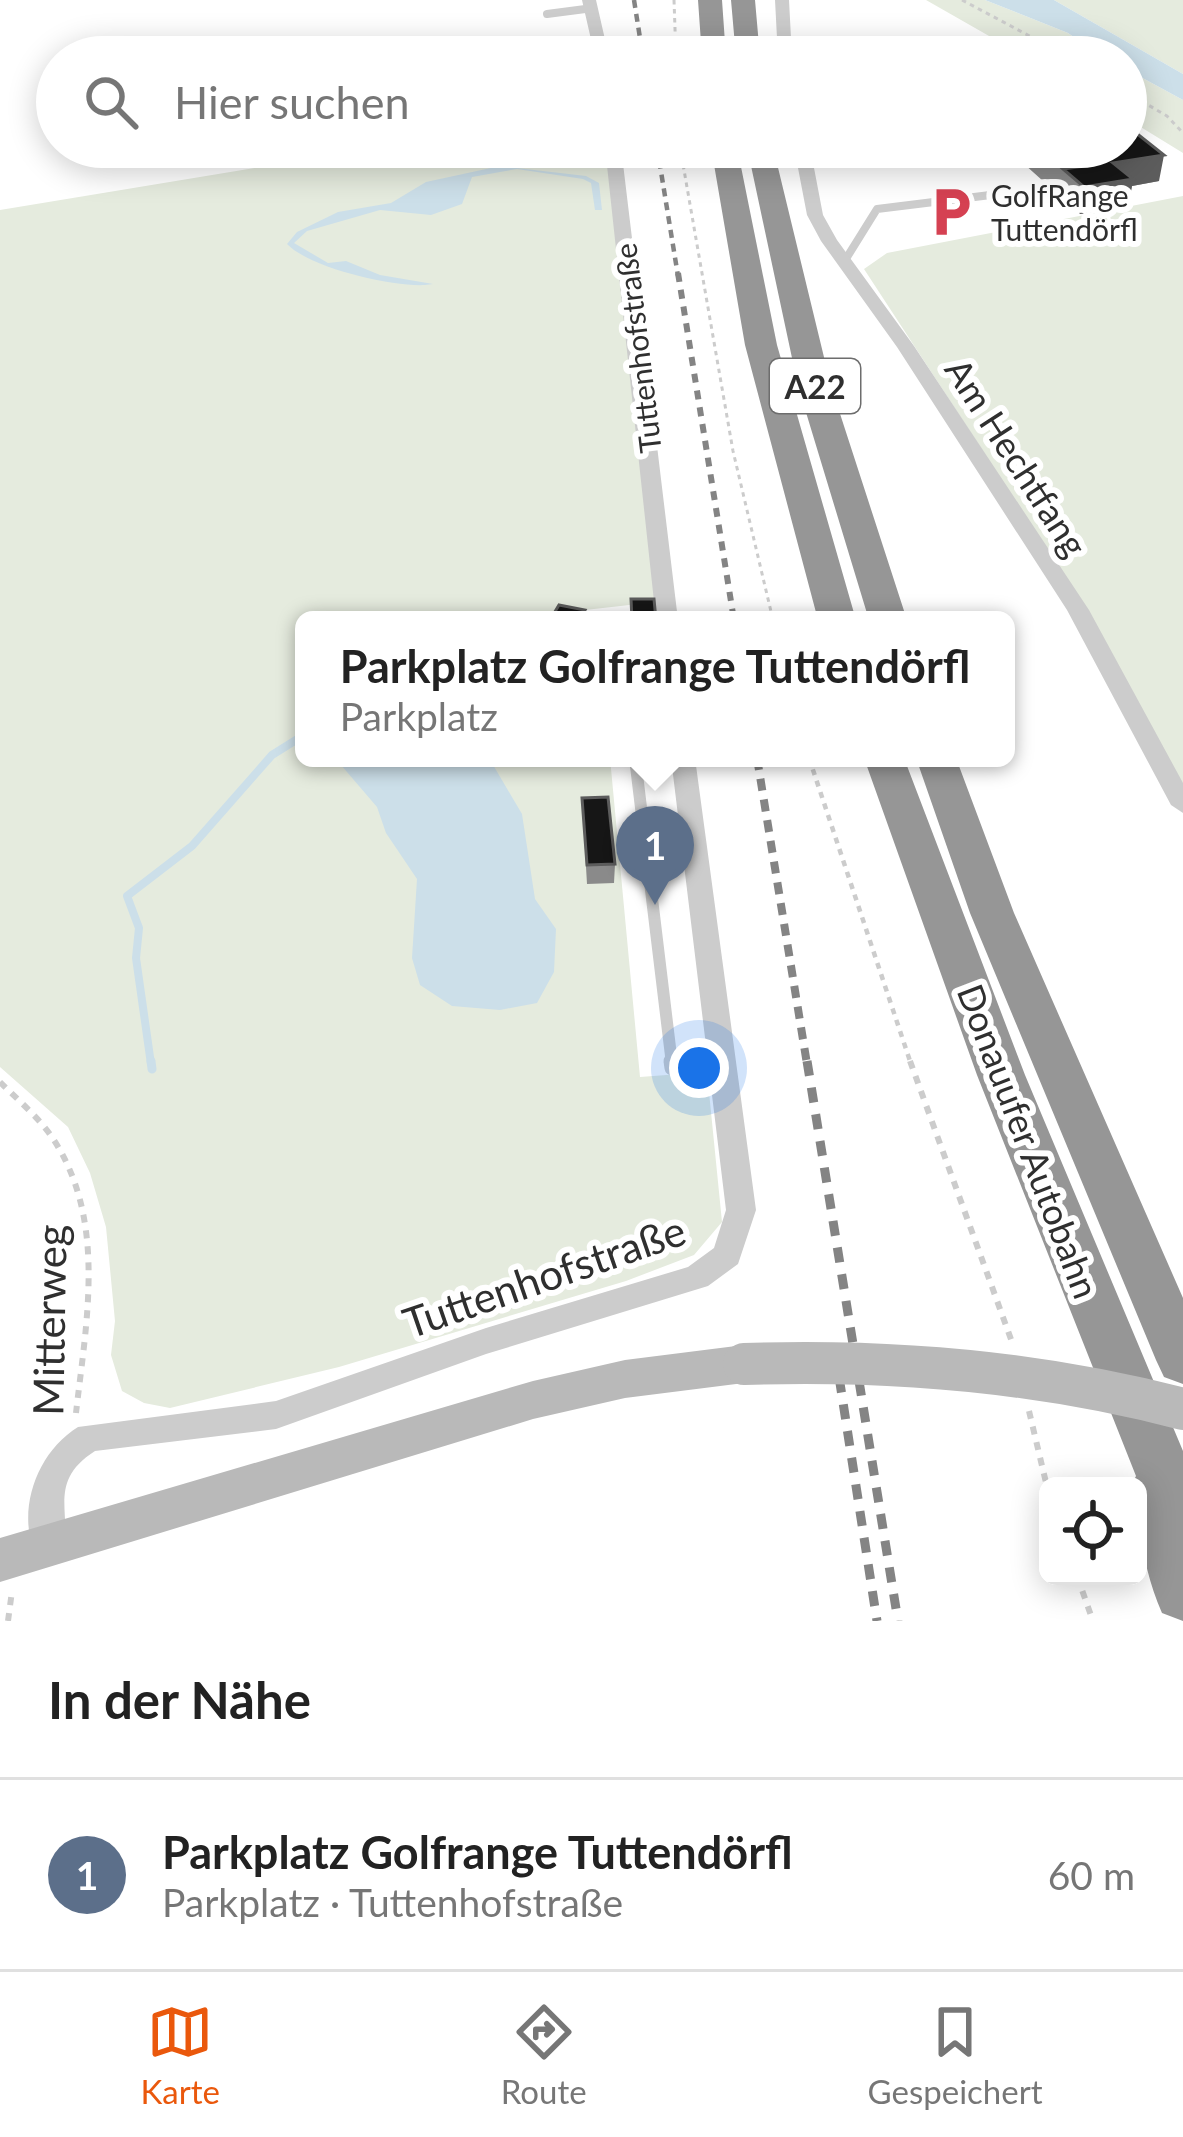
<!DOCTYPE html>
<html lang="de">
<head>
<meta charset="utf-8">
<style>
	body { margin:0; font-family:Lato,sans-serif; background:#f6f6f6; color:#222 }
	.controls { position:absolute; right:36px; bottom:36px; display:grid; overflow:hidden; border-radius:18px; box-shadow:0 6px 30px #0003 }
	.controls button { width:108px; height:108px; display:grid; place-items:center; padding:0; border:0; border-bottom:3px solid #e0e0e0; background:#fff; color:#222; font:60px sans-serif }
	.you { position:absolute; left:699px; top:1068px; width:42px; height:42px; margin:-30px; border:9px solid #fff; border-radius:50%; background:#1a73e8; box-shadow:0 0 0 18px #1a73e833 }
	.badge { display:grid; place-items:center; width:78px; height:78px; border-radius:50%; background:#ea580c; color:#fff; font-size:39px; font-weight:700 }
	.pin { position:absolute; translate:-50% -99px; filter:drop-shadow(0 3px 6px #0008) }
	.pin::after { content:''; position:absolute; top:63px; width:42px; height:36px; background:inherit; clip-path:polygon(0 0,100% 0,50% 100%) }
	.popup { position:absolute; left:295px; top:611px; width:720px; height:156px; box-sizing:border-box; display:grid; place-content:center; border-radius:18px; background:#fff; filter:drop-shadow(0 3px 9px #0005); font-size:39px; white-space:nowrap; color:#767676 }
	.popup b { font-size:45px; color:#222 }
	.popup::after { content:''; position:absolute; left:50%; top:100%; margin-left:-24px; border:24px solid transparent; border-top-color:#fff }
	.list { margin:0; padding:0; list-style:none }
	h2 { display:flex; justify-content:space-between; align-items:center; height:156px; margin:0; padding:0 48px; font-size:51px }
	h2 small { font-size:39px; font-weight:400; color:#767676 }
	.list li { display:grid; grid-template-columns:78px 1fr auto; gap:36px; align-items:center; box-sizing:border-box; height:192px; padding:0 48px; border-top:3px solid #e0e0e0 }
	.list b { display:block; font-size:45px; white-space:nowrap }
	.list p { margin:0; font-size:39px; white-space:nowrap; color:#767676 }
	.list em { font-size:39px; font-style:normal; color:#767676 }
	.icon { flex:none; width:66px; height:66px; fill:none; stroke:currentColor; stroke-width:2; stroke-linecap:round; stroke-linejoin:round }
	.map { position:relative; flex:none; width:1183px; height:1621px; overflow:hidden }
	.search { position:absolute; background:#fff; box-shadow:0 6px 30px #0003; left:36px; right:36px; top:36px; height:132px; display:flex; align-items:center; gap:30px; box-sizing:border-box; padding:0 42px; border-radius:66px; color:#767676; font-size:45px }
	.sheet { height:348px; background:#fff }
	nav { display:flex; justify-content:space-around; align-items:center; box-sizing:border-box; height:168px; border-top:3px solid #e0e0e0; background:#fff; font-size:33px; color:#767676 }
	nav a { display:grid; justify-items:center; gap:6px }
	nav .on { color:#ea580c }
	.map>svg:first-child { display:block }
	.green { fill:#e5ebde }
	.water { fill:#ccdfe9 }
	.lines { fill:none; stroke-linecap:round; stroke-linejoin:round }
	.stream-far1 { stroke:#ccdfe9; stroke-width:8 }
	.stream { stroke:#ccdfe9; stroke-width:9 }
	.path-far2 { stroke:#ccc; stroke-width:3; stroke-dasharray:4.5 4.5; stroke-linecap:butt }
	.path-far1 { stroke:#ccc; stroke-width:4.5; stroke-dasharray:6 6; stroke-linecap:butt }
	.path { stroke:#ccc; stroke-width:6; stroke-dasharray:8 8; stroke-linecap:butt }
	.lane-far2 { stroke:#ccc; stroke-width:8 }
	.lane-far1 { stroke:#ccc; stroke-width:12 }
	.lane { stroke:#ccc; stroke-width:15 }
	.street { fill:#ccc; fill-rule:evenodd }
	.secondary { fill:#b9b9b9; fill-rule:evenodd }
	.highway { fill:#969696; fill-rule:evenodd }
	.rail-far3 { stroke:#848484; stroke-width:4.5; stroke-dasharray:8 6; stroke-linecap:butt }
	.rail-far2 { stroke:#848484; stroke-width:6; stroke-dasharray:9 8; stroke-linecap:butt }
	.rail-far1 { stroke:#848484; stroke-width:8; stroke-dasharray:12 9; stroke-linecap:butt }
	.rail { stroke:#848484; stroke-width:9; stroke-dasharray:15 12; stroke-linecap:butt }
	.secondary-bridge { stroke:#b9b9b9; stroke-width:42 }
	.wall { fill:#8a8a8a }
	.shaded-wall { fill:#5c5c5c }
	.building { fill:#161616; stroke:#5c5c5c; stroke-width:3 }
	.labels { text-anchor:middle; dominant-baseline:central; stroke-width:12; stroke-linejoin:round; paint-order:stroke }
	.far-poi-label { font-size:30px; fill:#2f2f2f; stroke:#fff; text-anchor:start }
	.far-street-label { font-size:30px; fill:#2f2f2f; stroke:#fff }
	.shield { fill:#fff; stroke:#6d6d6d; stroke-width:3 }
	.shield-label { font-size:33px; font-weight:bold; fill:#2f2f2f }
	.street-label { font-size:36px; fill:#2f2f2f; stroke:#fff }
	.near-street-label { font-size:42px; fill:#2f2f2f; stroke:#fff }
</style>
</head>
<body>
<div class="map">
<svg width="1183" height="1621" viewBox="0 0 1183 1621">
	<rect width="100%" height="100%" fill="#fff"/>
	<path class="green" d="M926,0H985L1068,33L1102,57H1026Z
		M1054,0H1183V74Z
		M1126,69L1183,100V153L1126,118Z
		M382,147H607L656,602L585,610L567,620H304V758H610L640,1077L707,1072L722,1222L694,1255L626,1281L339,1367L170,1408L144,1403L122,1391L111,1355L115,1321L106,1227L90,1173L68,1127L0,1067V210Z
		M1183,196V785L1022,511L864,269L887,253Z"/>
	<path class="water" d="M985,0H1054L1183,74V100L1126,69V57H1102L1068,33Z
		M500,166L586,176L599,183L602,210H595L591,183L583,179L517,169L472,177L462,204L431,215L380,210L307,231L294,243L328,263L346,261L380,275L433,284L425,285C392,287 310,268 287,244L297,232L338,212L391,203L426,182Z
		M335,758H489L522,814L535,899L556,929L554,972L537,1003L500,1010L452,1006L420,985L412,958L417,879L386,833L377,807Z"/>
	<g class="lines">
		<path class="stream-far1" d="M151,1064L136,958L139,928L127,896L192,846L272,755L304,735"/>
		<path class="stream" d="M151,1061L152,1069"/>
		<path class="path-far2" d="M674,0L676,57
			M962,0L1069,57
			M1126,92L1167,116L1183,133
			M680,147L733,451L773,620"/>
		<path class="path-far1" d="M809,758L911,1064"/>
		<path class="path" d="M910,1061L1012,1342
			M0,1082C20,1102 43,1121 57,1145C106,1226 86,1324 76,1413
			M1029,1411L1048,1491
			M1077,1576L1093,1621
			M8,1621L12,1591"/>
		<path class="lane-far2" d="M547,14L593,8
			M844,262L877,209L1072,185"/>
		<path class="lane-far1" d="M635,758L672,1064
			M715,1064H720"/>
		<path class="lane" d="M671,1061L672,1068L720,1064"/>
		<path class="street" d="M582,0H596L609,57H595Z
			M775,0H789L792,57H778Z
			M605,147H621L678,620H656Z
			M794,147H810L823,215L837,240L914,346L1089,610L1183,783V813L1171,805L1067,610L897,347L821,241L807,215Z
			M671,758H695L756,1210L738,1264L708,1286L486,1354L276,1429L95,1451C43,1484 77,1519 60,1557L48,1562L36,1557C16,1511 36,1453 78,1427L276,1401L486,1328L688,1267L714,1248L726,1210Z"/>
		<path class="secondary" d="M744,1345L759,1351L765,1364L759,1377L744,1383L625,1398L533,1419L0,1582V1538L533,1381L625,1360Z"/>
		<path class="highway" d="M698,0H722L726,57H702Z
			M731,0H755L760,57H736Z
			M711,147H737L777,345L856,620H818L745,345Z
			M747,147H773L831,386L907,620H869L798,386Z
			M864,758H904L1025,1075L1183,1451V1621L1162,1613C1144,1572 1138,1530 1138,1486H1131L1136,1476L977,1075Z
			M916,758H956L1014,913L1183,1298V1384L1164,1377L1156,1360L970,913Z"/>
		<path class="rail-far3" d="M634,0L643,57
			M657,147L678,276"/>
		<path class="rail-far2" d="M678,273L734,620"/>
		<path class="rail-far1" d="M757,758L807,1064"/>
		<path class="rail" d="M807,1061L898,1621
			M835,1351L877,1621"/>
		<path class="secondary-bridge" d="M744,1364C894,1359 1038,1371 1183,1409"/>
	</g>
	<path class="wall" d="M1005,147H1126L1159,181L1132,186L1128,206L1080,214L1059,195L1062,180L1043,181Z
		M582,798L615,864L614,883L587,884Z"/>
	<path class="shaded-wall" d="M1164,155L1159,181L1132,186L1128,206L1080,214L1084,187L1113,163Z"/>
	<path class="building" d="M1126,125L1164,155L1113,163L1133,179L1084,187L1063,169L1093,165L1095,152L1047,155L1038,147H1126Z
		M631,599H654L656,620H632Z
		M559,605L585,610L580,619L586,620H550Z
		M488,614L501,620H478Z
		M608,797L615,864L587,865L582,798Z"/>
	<defs>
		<g id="parking-bare" transform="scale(4.14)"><path d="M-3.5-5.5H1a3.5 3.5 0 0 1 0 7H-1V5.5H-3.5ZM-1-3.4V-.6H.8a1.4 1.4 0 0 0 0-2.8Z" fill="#d54152" stroke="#fff" stroke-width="2.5" paint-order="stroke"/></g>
	</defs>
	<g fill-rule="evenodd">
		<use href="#parking-bare" x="951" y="212"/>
	</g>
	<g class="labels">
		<g class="far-poi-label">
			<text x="991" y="195">GolfRange<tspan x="991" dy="34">Tuttendörfl</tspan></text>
		</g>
		<g class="far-street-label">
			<text transform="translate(637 348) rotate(-97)">Tuttenhofstraße</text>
		</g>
		<rect class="shield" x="770" y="359" width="90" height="54" rx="9"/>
		<g class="shield-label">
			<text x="815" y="386">A22</text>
		</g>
		<g class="street-label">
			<text transform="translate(1017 457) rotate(57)">Am Hechtfang</text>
			<text transform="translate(1029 1141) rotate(69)">Donauufer Autobahn</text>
		</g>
		<g class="near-street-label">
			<text transform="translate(544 1276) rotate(-19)">Tuttenhofstraße</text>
			<text transform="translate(49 1320) rotate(-89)">Mitterweg</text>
		</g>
	</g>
</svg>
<div class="controls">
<button><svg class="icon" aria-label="locate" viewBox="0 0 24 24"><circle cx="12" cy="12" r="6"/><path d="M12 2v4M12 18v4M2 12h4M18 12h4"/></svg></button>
</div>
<div class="you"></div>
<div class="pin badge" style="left:655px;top:905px;background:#5c6f8a">1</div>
<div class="popup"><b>Parkplatz Golfrange Tuttendörfl</b>Parkplatz</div>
<div class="search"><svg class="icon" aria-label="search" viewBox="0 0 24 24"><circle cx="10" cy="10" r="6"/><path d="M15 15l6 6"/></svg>Hier suchen</div>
</div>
<section class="sheet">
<h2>In der Nähe<small></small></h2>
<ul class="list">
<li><span class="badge" style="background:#5c6f8a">1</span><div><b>Parkplatz Golfrange Tuttendörfl</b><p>Parkplatz · Tuttenhofstraße</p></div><em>60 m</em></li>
</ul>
</section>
<nav>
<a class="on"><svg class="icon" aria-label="map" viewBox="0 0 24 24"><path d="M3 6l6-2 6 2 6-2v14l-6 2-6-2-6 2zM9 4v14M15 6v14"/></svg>Karte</a>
<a><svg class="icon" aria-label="directions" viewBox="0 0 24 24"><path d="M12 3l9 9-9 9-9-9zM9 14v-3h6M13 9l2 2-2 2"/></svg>Route</a>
<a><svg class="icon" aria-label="saved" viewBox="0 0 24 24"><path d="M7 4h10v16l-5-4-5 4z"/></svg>Gespeichert</a>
</nav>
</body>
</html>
